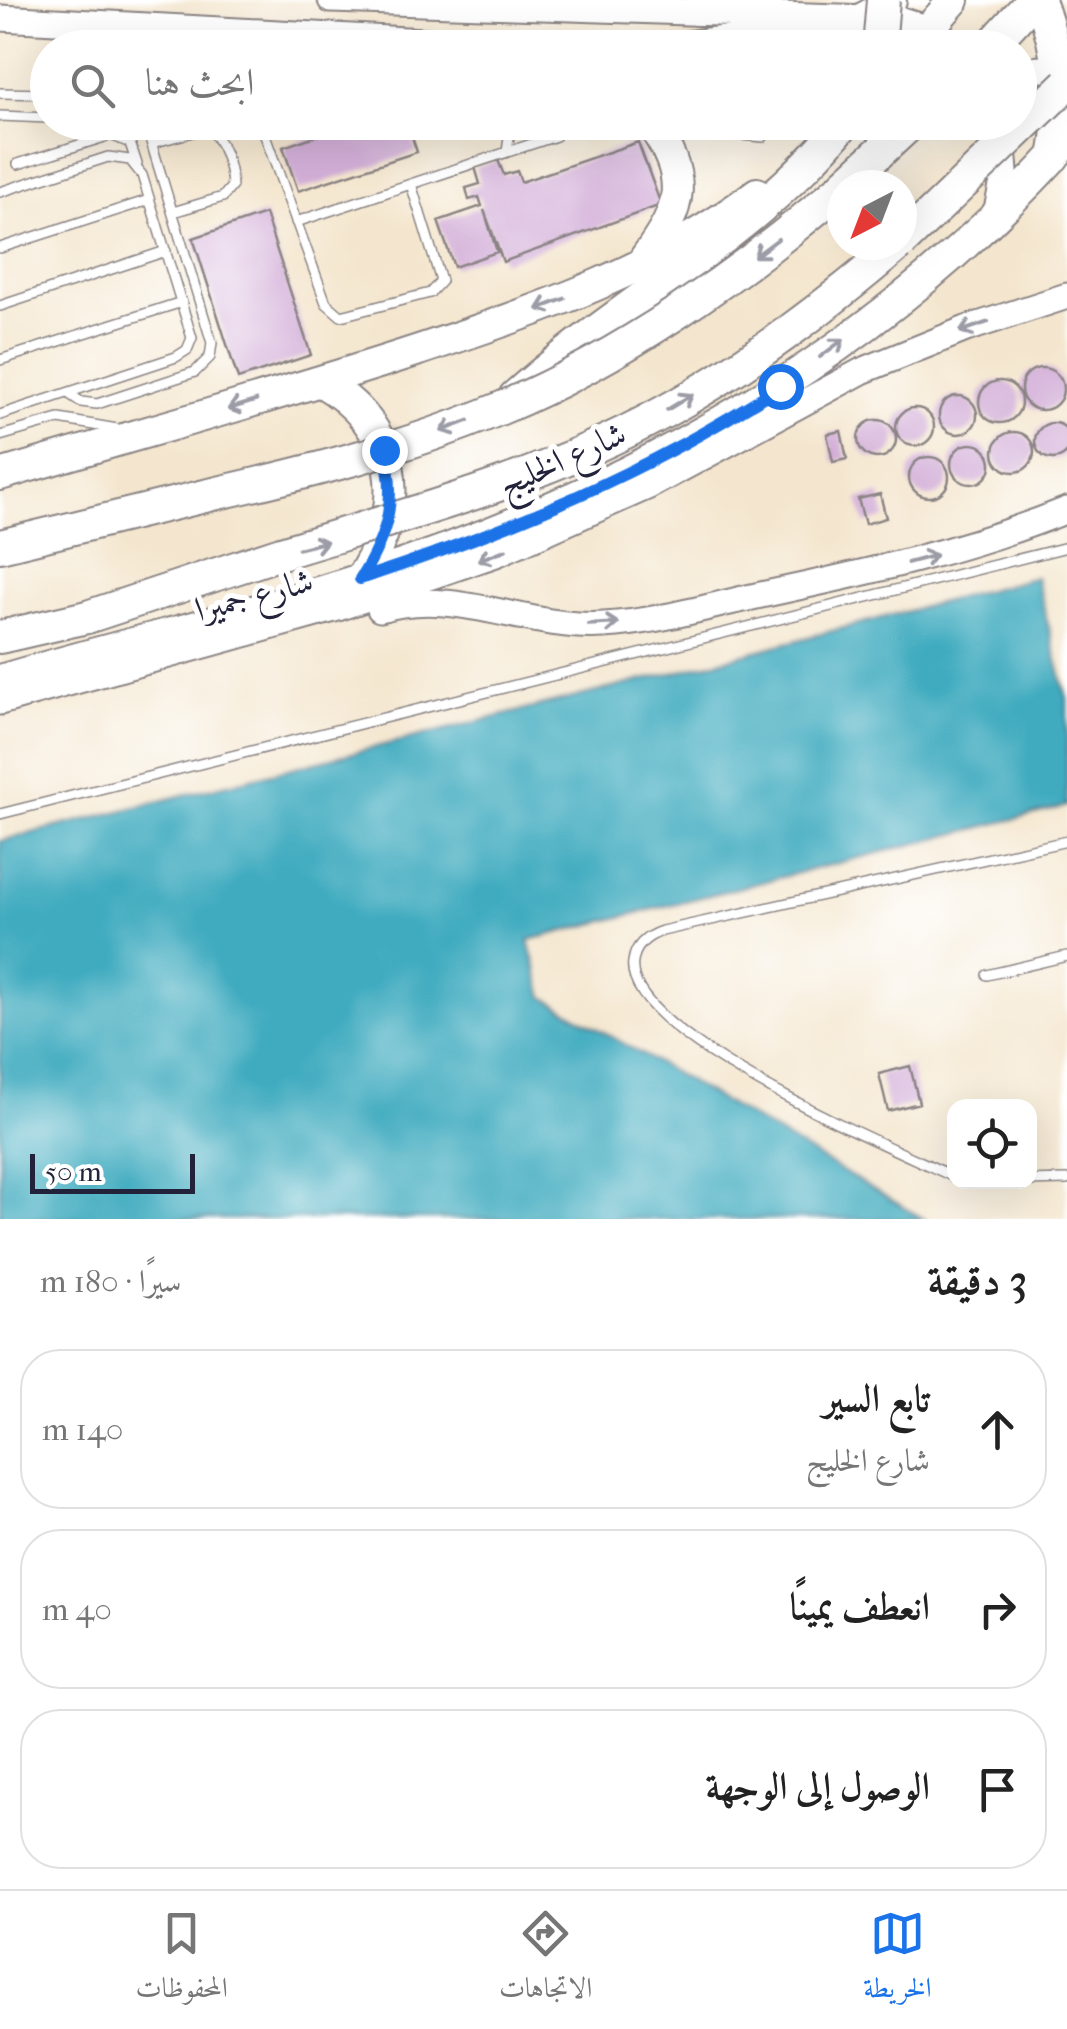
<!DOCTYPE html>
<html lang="ar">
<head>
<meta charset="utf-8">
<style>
	body { margin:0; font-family:"IM FELL French Canon",Amiri,serif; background:#f6f6f6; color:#222; direction:rtl }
	.controls { position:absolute; right:30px; bottom:30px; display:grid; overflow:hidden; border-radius:20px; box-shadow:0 10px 40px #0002 }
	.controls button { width:90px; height:90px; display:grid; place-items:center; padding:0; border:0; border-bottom:2px solid #e0e0e0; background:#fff; color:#222; font:50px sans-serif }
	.compass { position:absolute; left:827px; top:170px; width:90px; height:90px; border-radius:50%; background:#fff; box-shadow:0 10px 40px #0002; rotate:222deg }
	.scale { position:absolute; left:30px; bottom:25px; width:165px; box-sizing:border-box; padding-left:10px; border:5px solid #22223b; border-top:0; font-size:28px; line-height:35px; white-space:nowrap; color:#22223b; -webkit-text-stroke:8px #fff; paint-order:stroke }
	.stop { position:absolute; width:30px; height:30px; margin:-22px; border:8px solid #1a73e8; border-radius:50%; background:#fff }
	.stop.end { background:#1a73e8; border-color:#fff; box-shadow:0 2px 10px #0008 }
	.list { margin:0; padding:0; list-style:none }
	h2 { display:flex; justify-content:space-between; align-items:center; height:130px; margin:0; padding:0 40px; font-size:42px }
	h2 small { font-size:32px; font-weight:400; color:#767676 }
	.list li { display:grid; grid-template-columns:65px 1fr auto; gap:30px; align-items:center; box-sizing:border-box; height:160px; margin:0 20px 20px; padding:0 20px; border:2px solid #e0e0e0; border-radius:40px }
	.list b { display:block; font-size:38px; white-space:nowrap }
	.list p { margin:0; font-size:32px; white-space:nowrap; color:#767676 }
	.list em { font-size:32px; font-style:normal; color:#767676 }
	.icon { flex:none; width:55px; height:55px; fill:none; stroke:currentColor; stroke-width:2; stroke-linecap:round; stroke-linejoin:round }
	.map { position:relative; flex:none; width:1067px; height:1219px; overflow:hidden; direction:ltr }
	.search { position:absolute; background:#fff; box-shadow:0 10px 40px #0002; left:30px; right:30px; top:30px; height:110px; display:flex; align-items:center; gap:25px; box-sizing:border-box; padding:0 35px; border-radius:55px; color:#767676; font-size:38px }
	.sheet { height:670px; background:#fff }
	nav { display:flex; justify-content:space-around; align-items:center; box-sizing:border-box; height:140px; border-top:2px solid #e0e0e0; background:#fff; font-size:28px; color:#767676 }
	nav a { display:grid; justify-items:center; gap:5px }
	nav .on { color:#1a73e8 }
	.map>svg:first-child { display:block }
	.water { fill:#40abbf; stroke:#31667d; stroke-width:2.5 }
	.building { fill:#d3afd8 }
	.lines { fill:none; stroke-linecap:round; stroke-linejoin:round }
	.lane-casing { stroke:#8b8484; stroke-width:12 }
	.secondary-casing { stroke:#8b8484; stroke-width:29 }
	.primary-casing { stroke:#8b8484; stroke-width:34 }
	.highway-casing { stroke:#8b8484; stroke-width:36 }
	.lane { stroke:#fff; stroke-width:9 }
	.secondary { stroke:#fff; stroke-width:25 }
	.primary { stroke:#fff; stroke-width:30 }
	.highway { stroke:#fff; stroke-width:32 }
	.highway-bridge-casing { stroke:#8b8484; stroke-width:36; stroke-linecap:butt }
	.highway-bridge { stroke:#fff; stroke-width:32 }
	.oneway { stroke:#9c9ca7 }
	.route { stroke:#1a73e8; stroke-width:12 }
	.labels { text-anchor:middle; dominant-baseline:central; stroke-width:10; stroke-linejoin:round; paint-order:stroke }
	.street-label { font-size:35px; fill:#22223b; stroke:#fff }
</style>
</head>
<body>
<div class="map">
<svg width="1067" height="1219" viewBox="0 0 1067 1219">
	<rect width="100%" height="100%" fill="#fff"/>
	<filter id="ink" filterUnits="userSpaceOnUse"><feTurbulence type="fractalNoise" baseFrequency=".01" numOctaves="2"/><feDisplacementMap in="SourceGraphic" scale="20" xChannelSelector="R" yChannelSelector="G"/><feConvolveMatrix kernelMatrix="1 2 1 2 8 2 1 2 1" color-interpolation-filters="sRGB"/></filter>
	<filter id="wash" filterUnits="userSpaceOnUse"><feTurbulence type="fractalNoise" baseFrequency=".0048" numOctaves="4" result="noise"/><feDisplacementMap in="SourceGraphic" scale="40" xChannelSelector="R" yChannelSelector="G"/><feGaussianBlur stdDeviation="2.25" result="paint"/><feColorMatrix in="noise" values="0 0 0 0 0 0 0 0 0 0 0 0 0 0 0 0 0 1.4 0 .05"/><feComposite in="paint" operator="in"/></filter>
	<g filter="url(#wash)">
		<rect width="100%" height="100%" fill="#f4e6ce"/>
		<path class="water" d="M1036,577L1067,699V806L529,940L544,997L924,1219H0V841L692,668Z"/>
		<g id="blocks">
			<path class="building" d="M357,122H407L417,152L298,191L283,147Z
				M576,122H626L627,129L576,130Z
				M638,142L661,205L503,262L484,210L497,252L454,267L438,221L482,206L479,197L469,200L466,188L480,184L475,167L498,160L504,175L517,171L521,182Z
				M265,214L311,355L238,379L193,238Z
				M1021 389a21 21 0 1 1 42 0a21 21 0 1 1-42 0Z
				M979 402a21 21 0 1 1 42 0a21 21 0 1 1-42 0Z
				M939 415a19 19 0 1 1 38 0a19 19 0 1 1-38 0Z
				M896 427a19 19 0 1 1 38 0a19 19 0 1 1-38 0Z
				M858 439a19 19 0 1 1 38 0a19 19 0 1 1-38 0Z
				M1035 441a18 18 0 1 1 36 0a18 18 0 1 1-36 0Z
				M841,431L847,459L833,462L827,434Z
				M994 452a20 20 0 1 1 40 0a20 20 0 1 1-40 0Z
				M951 464a20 20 0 1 1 40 0a20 20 0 1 1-40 0Z
				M909 477a20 20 0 1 1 40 0a20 20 0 1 1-40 0Z
				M880,494L886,518L865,524L858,499Z
				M910,1066L919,1103L888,1111L879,1074Z"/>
		</g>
	</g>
	<g filter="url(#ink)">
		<use href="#blocks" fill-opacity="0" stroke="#8b8484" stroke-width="2.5"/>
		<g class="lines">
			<g class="lane-casing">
				<path id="lane" d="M62,24L73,48
					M152,48L164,29
					M0,93L48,94
					M0,116L48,118
					M260,122L326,303L341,316L430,293L441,281L411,184
					M152,143L207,128C223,139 231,167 232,186L223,197L173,212
					M670,143L698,131L763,137L777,122
					M507,152L511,122
					M18,164L111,135L130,143L137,164
					M0,192L108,157L130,160L142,175L192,338L187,350L176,357L0,415
					M296,222L556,136
					M0,248L149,200
					M0,306L166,251
					M0,360L182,302
					M68,393L81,402L97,404L195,372L210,357L212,343L145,122
					M0,436L59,419L117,429
					M0,814L1067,547
					M987,975L1067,956
					M954,1177C896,1149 622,1036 633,962C635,945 647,936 662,931L1067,841
					M989,1182L1067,1180"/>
			</g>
			<g class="secondary-casing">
				<path id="secondary" d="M331,0L898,19L929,29L959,48
					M0,18L555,48
					M1020,70L1067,68
					M996,214L1005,172L1001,122
					M380,609C456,586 527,630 604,625C657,622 709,606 761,595C865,573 968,550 1067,510
					M0,702L338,608L496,554L649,486L862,371L966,329L1067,296"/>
			</g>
			<g class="primary-casing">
				<path id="primary" d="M1040,0C1059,52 1065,102 1054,157
					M697,10L705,0
					M550,47V48
					M680,48C754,31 827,52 891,0
					M912,48L954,0
					M645,258C684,206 689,178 650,122
					M320,381C401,428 409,504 360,579
					M0,475C141,433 282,395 422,349C539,310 659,269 757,193
					M0,680C120,644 244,617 363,578C633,491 876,355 1067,142"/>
			</g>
			<g class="highway-casing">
				<path id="highway" d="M989,48L1033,0
					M844,185L912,122
					M515,397C621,302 754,235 845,122
					M0,546L209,495
					M0,637L87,617"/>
			</g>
			<use href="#lane" class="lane"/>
			<use href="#secondary" class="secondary"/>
			<use href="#primary" class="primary"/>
			<use href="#highway" class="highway"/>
			<g class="highway-bridge-casing">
				<path id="highway-bridge" d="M879,48L883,0
					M902,242L1067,84
					M209,495C307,473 406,448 499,409C620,359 744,272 842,187
					M87,617C152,596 216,574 281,553C412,513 543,479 664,412C749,365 825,307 898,245"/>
			</g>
			<use href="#highway-bridge" class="highway-bridge"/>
		</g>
		<defs><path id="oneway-shaft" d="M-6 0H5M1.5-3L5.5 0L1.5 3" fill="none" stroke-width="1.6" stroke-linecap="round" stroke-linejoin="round" transform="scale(2.5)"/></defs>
		<g class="oneway">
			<use href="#oneway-shaft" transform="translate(766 248) rotate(143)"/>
			<use href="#oneway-shaft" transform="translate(551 304) rotate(159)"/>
			<use href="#oneway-shaft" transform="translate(974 327) rotate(161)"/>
			<use href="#oneway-shaft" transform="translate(832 348) rotate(-37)"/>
			<use href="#oneway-shaft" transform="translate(680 402) rotate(-31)"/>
			<use href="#oneway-shaft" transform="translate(242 405) rotate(163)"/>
			<use href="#oneway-shaft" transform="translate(455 426) rotate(159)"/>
			<use href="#oneway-shaft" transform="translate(313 545) rotate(-14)"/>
			<use href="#oneway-shaft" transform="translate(492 555) rotate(159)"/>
			<use href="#oneway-shaft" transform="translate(922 559) rotate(-15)"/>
			<use href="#oneway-shaft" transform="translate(604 624) rotate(-3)"/>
		</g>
	</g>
	<g class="lines" filter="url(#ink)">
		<path class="route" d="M384,450C398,499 387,537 360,579C509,530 649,472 780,386"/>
	</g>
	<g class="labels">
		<g class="street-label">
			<text transform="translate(562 459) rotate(-24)">شارع الخليج</text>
			<text transform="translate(254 595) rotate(-15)">شارع جميرا</text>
		</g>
	</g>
</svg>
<div class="controls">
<button><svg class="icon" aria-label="locate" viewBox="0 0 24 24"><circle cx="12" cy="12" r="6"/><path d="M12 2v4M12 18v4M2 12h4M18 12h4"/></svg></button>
</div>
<svg class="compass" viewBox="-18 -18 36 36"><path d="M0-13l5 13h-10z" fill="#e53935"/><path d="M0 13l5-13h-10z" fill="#767676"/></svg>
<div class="scale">50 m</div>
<div class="stop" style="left:780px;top:386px"></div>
<div class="stop end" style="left:384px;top:450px"></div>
<div class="search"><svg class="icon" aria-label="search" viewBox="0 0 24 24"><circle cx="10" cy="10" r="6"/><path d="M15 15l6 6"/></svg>ابحث هنا</div>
</div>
<section class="sheet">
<h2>3 دقيقة<small>سيرًا · 180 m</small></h2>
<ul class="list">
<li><svg class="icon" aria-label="ahead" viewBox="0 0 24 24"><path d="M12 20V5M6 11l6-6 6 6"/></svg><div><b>تابع السير</b><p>شارع الخليج</p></div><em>140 m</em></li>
<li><svg class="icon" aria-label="right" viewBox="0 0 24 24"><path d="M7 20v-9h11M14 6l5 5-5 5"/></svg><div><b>انعطف يمينًا</b></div><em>40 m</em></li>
<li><svg class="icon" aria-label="arrive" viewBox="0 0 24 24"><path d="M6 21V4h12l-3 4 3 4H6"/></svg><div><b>الوصول إلى الوجهة</b></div></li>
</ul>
</section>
<nav>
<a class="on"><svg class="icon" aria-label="map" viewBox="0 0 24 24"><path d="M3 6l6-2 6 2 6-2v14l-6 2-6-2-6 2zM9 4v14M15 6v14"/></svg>الخريطة</a>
<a><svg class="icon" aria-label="directions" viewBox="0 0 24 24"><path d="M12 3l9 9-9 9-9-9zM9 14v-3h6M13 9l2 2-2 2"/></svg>الاتجاهات</a>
<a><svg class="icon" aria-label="saved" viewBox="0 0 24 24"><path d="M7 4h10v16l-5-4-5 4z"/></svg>المحفوظات</a>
</nav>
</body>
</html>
